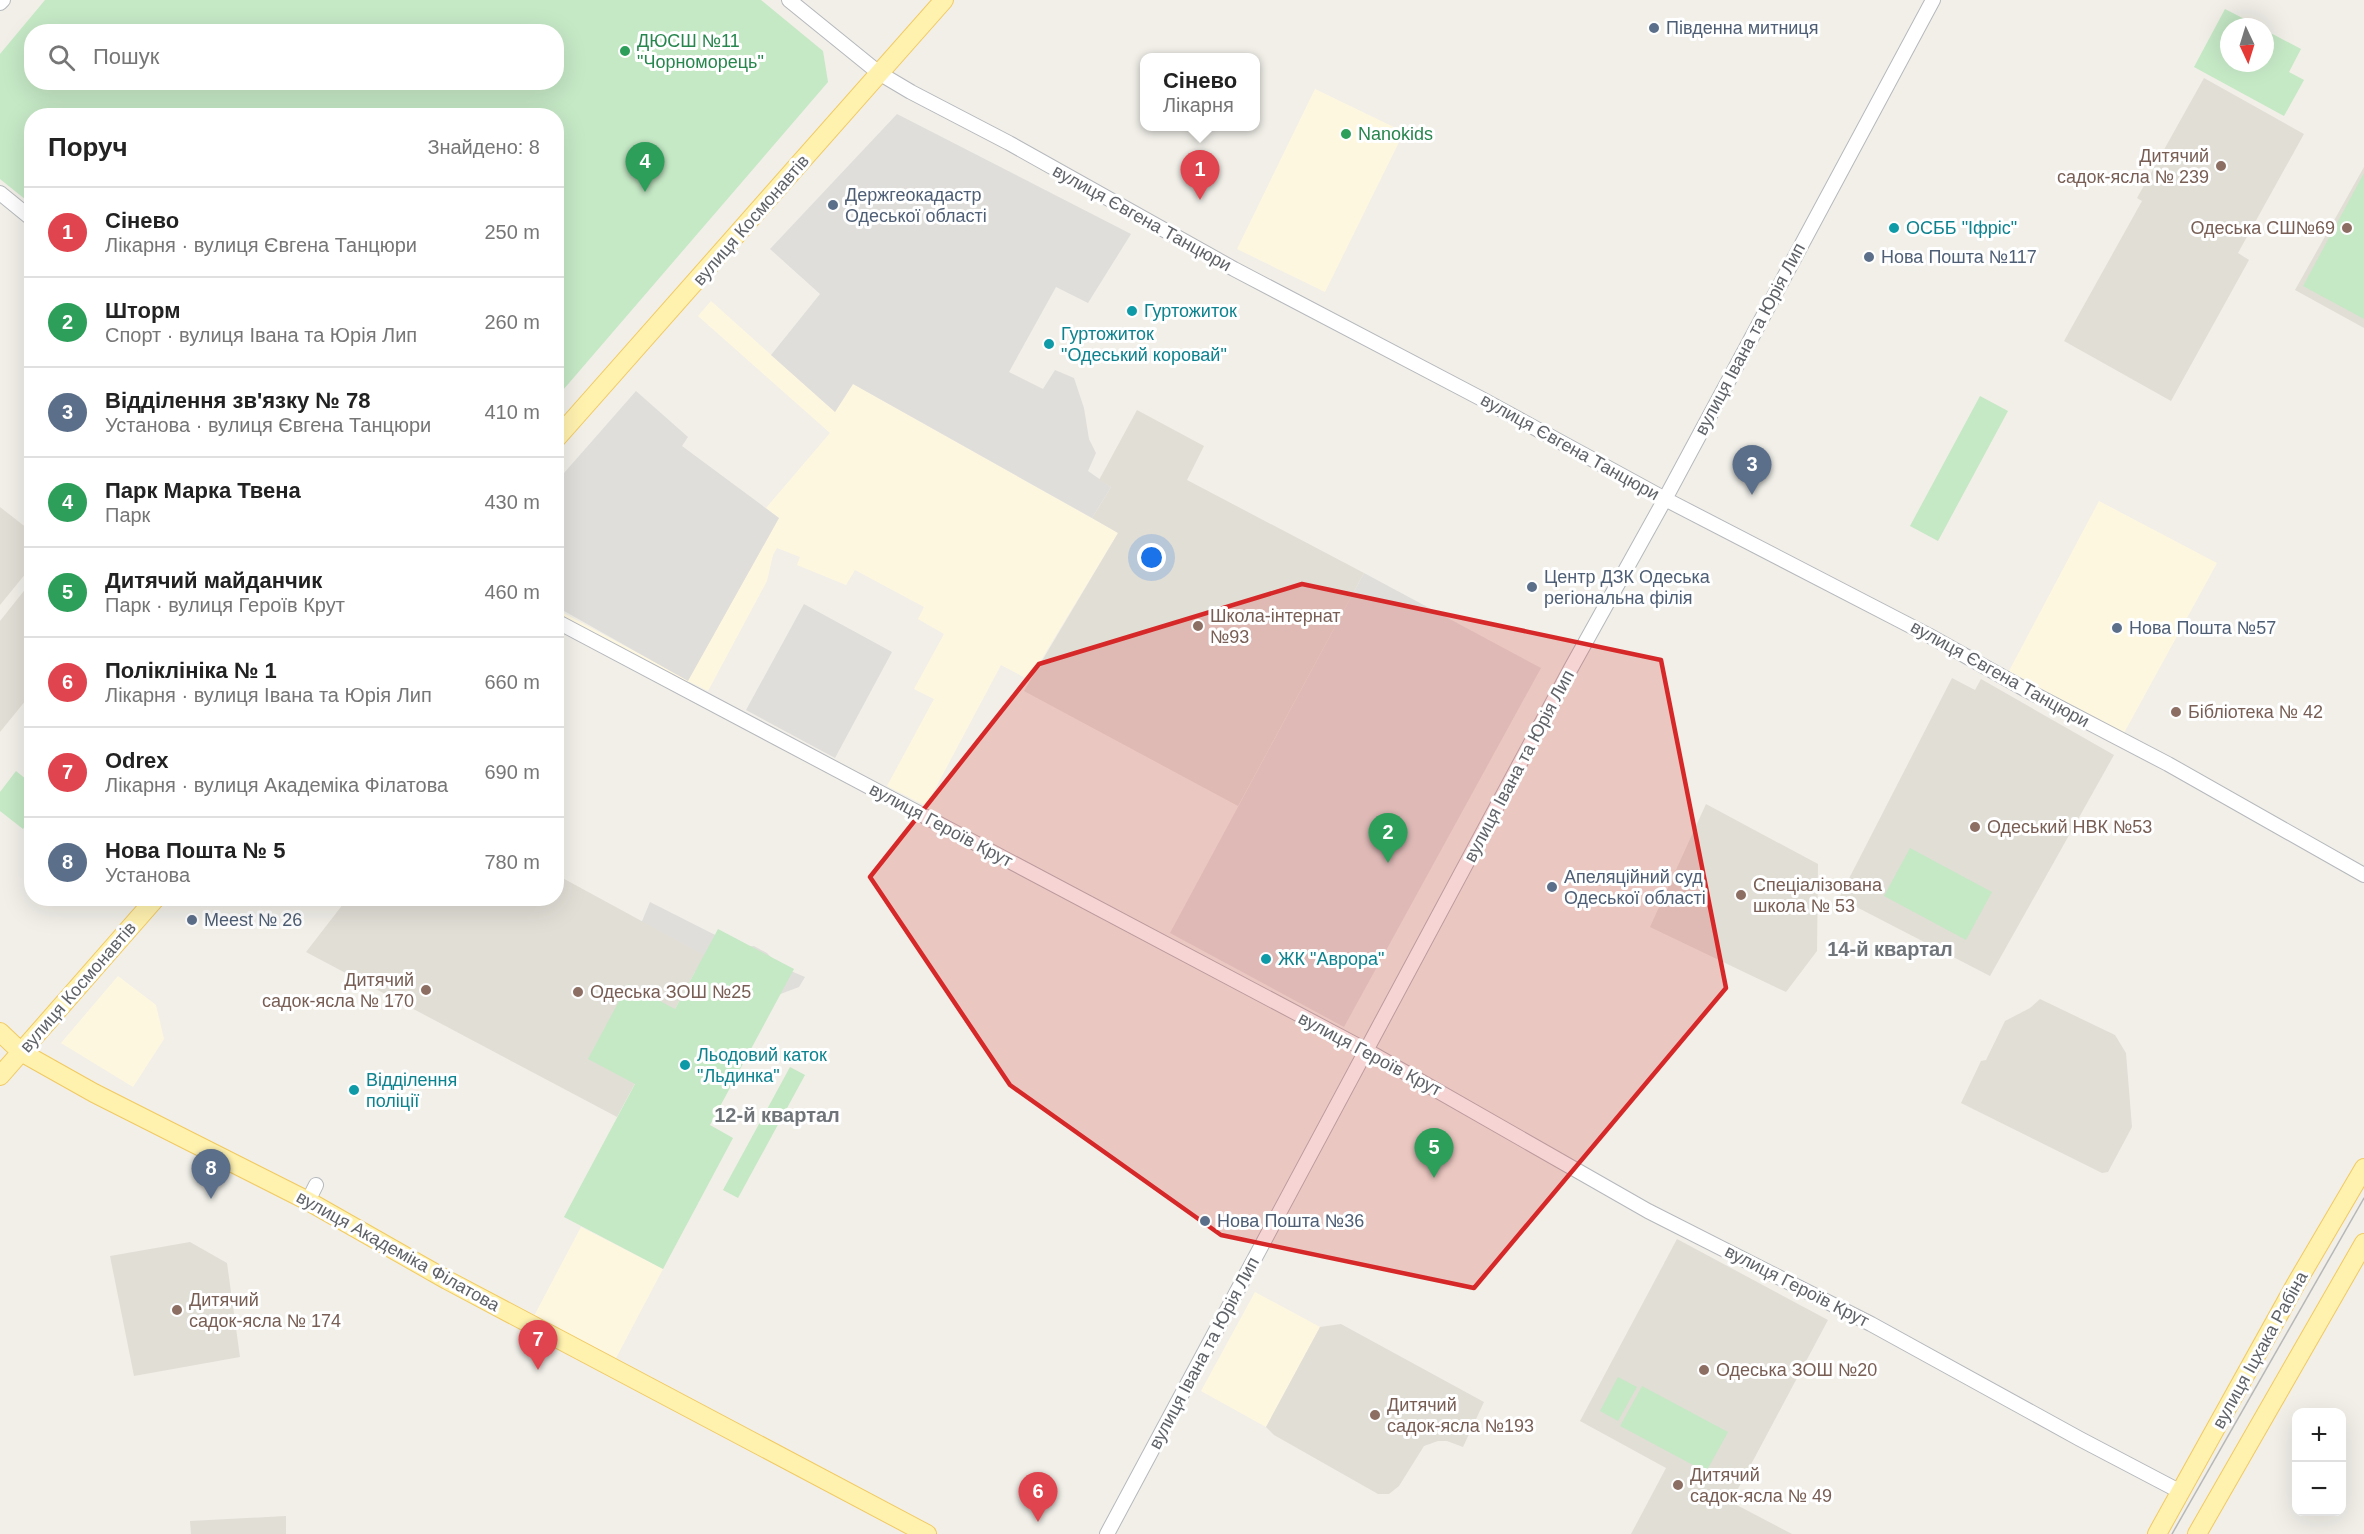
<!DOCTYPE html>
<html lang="uk">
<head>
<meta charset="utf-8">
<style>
	body { margin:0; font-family:Helvetica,sans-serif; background:#f2f2f2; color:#222 }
	.controls { position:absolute; right:18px; bottom:18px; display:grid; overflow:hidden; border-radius:12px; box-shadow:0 6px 24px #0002 }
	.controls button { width:54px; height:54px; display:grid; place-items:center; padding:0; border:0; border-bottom:2px solid #e0e0e0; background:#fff; color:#222; font:30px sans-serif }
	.compass { position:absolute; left:2220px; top:18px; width:54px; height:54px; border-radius:50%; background:#fff; box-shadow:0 6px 24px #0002; rotate:176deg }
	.you { position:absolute; left:1152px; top:558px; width:21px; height:21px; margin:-15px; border:4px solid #fff; border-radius:50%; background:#1a73e8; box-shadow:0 0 0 9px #1a73e833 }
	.badge { display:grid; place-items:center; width:39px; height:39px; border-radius:50%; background:#ea4335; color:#fff; font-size:20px; font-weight:700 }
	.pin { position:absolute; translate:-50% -50px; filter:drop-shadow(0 2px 3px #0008) }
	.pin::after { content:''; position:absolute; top:32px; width:21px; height:18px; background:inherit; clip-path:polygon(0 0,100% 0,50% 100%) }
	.popup { position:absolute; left:1140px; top:53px; width:120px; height:78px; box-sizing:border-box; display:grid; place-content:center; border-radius:12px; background:#fff; filter:drop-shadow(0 2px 4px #0005); font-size:20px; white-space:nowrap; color:#767676 }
	.popup b { font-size:22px; color:#222 }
	.popup::after { content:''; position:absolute; left:50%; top:100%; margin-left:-12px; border:12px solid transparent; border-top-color:#fff }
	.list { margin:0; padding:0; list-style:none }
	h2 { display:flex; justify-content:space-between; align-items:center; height:78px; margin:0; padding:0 24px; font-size:26px }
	h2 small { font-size:20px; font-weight:400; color:#767676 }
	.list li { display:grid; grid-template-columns:39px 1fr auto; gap:18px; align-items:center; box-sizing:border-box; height:90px; padding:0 24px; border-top:2px solid #e0e0e0 }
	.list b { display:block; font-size:22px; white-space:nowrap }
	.list p { margin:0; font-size:20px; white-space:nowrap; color:#767676 }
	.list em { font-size:20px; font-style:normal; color:#767676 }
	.icon { flex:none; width:33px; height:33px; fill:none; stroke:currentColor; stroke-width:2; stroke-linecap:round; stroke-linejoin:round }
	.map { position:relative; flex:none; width:2364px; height:1534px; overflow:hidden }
	.search { position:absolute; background:#fff; box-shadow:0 6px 24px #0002; left:24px; top:24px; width:540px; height:66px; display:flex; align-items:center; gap:15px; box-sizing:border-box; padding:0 21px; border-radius:24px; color:#767676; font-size:22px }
	.panel { position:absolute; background:#fff; box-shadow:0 6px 24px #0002; left:24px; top:108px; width:540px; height:798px; border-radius:24px }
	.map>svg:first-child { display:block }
	.commercial { fill:#fef7e0 }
	.industrial { fill:#e0deda }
	.education { fill:#e1ded6 }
	.green { fill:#c5e8c5; fill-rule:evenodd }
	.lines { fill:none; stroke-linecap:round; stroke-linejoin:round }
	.minor-casing { stroke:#b5b8bc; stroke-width:16 }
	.major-casing { stroke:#f2c960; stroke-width:20 }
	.minor { stroke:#fff; stroke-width:14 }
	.major { stroke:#fff2af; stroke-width:18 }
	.tram { stroke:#b6b7b8; stroke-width:1.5 }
	.marked { fill:#d62828; fill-opacity:0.2; stroke:#d62828; stroke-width:4.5; stroke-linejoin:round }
	.service-dot { fill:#5c6f8a; stroke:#fff; stroke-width:2 }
	.leisure-dot { fill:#2e9e5b; stroke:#fff; stroke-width:2 }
	.education-dot { fill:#8d6e63; stroke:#fff; stroke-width:2 }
	.culture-dot { fill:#0f9aa8; stroke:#fff; stroke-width:2 }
	.labels { text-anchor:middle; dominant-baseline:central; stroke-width:6; stroke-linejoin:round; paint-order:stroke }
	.service-label { font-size:18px; fill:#4e5e75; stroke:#fff; text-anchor:start }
	.leisure-label { font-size:18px; fill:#27864d; stroke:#fff; text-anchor:start }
	.education-label { font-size:18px; fill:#785e54; stroke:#fff; text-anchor:start }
	.street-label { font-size:18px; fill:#5f6368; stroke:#fff }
	.culture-label { font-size:18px; fill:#0d838f; stroke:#fff; text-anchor:start }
	.neighbourhood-label { font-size:20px; font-weight:bold; fill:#70757a; stroke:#fff }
</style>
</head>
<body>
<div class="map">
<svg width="2364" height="1534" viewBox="0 0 2364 1534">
	<rect width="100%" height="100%" fill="#f1efe8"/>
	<path class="commercial" d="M1315,89L1404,132L1325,292L1237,249Z
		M711,301L835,412L853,384L1118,533L1029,680L1001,665L926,806L887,786L934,699L914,689L944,634L918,619L924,607L855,570L846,585L797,565L800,557L777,548L773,555L767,581L708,691L690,682H681L557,614L556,609L688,680L779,518L766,508L830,433L698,316Z
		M2099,501L2217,563L2124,733L2009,671Z
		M118,976L156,1005L164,1039L133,1087L61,1043Z
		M581,1227L663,1269L616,1358L534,1316Z
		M1255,1292L1320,1327L1266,1427L1201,1391Z"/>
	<path class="industrial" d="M897,114L1131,234L1088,303L1056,287L1009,372L1043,389L1055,370L1074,378L1084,408L1089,439L1096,453L1088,471L1111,487L1092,518L853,384L835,412L771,355L820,294L770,249Z
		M636,391L688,437L682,446L779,518L688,681L557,607V481Z
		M1364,573L1541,668L1344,1027L1170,933Z
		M804,604L892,652L835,758L746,710Z
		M650,902L739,947L754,946L767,953L779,966L805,977L799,987L762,1001L692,971L640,926Z"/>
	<path class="education" d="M2204,78L2304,134L2238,253L2249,260L2171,401L2064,341L2142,201L2137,198Z
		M2364,167V328L2295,290Z
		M1137,410L1204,446L1187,480L1364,573L1238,806L1024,691L1118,533L1092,518L1111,487L1099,480Z
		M0,507L32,532L31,567L0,605Z
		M31,582V694L0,732V621Z
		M1952,678L1975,690L1981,679L2114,755L1990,976L1839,898Z
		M1706,804L1818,864L1817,951L1786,992L1650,927Z
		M557,875L704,955L617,1117L306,952L347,899L556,898Z
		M2040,999L2115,1035L2126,1053L2132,1127L2108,1172L2102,1173L1961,1103L1981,1061L1986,1060L2005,1021L2030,1008Z
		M1677,1239L1828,1320L1731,1502L1792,1534H1631L1666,1468L1580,1421Z
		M190,1242L227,1263L240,1357L134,1376L110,1256Z
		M1341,1324L1484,1402L1463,1447L1447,1441H1438L1424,1446L1399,1486L1389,1494H1378L1274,1435L1266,1427L1320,1327Z
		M286,1516V1534H191L190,1521Z"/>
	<path class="green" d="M45,0H761L823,51L828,82L557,397L556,116H32L31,204L0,179V54ZM32,32H556V82H32Z
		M2225,9L2260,27H2229V63H2265V30L2301,49L2289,72L2304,80L2284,116L2194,67Z
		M2364,173V319L2303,286Z
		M1980,396L2008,411L1938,541L1910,526Z
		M16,771L31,783V818L23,829L0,811V792Z
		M1910,848L1992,892L1966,940L1884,896Z
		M718,929L794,969L710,1125L733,1138L663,1269L564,1217L635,1084L588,1059L628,984L675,1009Z
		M790,1067L805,1075L738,1198L723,1190Z
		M1618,1377L1637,1387L1618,1421L1600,1411Z
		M1642,1386L1728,1432L1706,1472L1620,1426Z"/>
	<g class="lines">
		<g class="minor-casing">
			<path id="minor" d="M789,0L879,73L911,92L1009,143L1234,269L1480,398L1665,499L1928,635L2028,691L2168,764L2364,875
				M0,3L3,0
				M0,193L32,219
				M556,621L1366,1050L1648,1211L1871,1324L2080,1439L2181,1492
				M308,1201L316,1185
				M1107,1534L1570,670L1665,499L1933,0"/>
		</g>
		<g class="major-casing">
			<path id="major" d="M556,439L944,0
				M0,1032L21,1052L94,1093L308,1201L447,1280L927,1534
				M0,1076L156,898
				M2157,1534L2297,1282L2364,1168
				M2197,1534L2364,1243"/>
		</g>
		<use href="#minor" class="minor"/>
		<use href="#major" class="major"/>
		<path class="tram" d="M2172,1534L2364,1198"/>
	</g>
	<path class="marked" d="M1302,584L1661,660L1726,988L1474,1288L1221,1235L1010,1085L870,877L1039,664Z"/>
	<g class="service-dot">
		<circle cx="1654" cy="28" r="6"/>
		<circle cx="833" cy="205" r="6"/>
		<circle cx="1869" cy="257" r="6"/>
		<circle cx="1532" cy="587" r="6"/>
		<circle cx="2117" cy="628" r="6"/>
		<circle cx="1552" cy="887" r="6"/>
		<circle cx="192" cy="920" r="6"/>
		<circle cx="1205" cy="1221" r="6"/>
	</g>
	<g class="leisure-dot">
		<circle cx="625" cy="51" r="6"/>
		<circle cx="1346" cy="134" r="6"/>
	</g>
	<g class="education-dot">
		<circle cx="2221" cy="166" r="6"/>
		<circle cx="2347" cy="228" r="6"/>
		<circle cx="1198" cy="626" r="6"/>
		<circle cx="2176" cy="712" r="6"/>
		<circle cx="1975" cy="827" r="6"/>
		<circle cx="1741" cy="895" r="6"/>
		<circle cx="426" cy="990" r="6"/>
		<circle cx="578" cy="992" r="6"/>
		<circle cx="177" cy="1310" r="6"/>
		<circle cx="1704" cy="1370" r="6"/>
		<circle cx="1375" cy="1415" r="6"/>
		<circle cx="1678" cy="1485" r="6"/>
	</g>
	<g class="culture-dot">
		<circle cx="1894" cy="228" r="6"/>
		<circle cx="1132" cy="311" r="6"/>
		<circle cx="1049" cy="344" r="6"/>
		<circle cx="1266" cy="959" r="6"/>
		<circle cx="685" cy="1065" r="6"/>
		<circle cx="354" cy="1090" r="6"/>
	</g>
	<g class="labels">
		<g class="service-label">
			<text x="1666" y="28">Південна митниця</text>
			<text x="845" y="195">Держгеокадастр<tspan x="845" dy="21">Одеської області</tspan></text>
			<text x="1881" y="257">Нова Пошта №117</text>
			<text x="1544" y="577">Центр ДЗК Одеська<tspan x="1544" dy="21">регіональна філія</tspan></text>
			<text x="2129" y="628">Нова Пошта №57</text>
			<text x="1564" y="877">Апеляційний суд<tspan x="1564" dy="21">Одеської області</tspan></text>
			<text x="204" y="920">Meest № 26</text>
			<text x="1217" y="1221">Нова Пошта №36</text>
		</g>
		<g class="leisure-label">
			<text x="637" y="41">ДЮСШ №11<tspan x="637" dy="21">"Чорноморець"</tspan></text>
			<text x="1358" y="134">Nanokids</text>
		</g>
		<g class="education-label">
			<text x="2209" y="156" text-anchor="end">Дитячий<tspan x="2209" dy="21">садок-ясла № 239</tspan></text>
			<text x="2335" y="228" text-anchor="end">Одеська СШ№69</text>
			<text x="1210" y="616">Школа-інтернат<tspan x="1210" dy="21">№93</tspan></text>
			<text x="2188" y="712">Бібліотека № 42</text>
			<text x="1987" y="827">Одеський НВК №53</text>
			<text x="1753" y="885">Спеціалізована<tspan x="1753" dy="21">школа № 53</tspan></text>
			<text x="414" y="980" text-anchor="end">Дитячий<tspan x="414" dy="21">садок-ясла № 170</tspan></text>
			<text x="590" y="992">Одеська ЗОШ №25</text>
			<text x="189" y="1300">Дитячий<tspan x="189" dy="21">садок-ясла № 174</tspan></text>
			<text x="1716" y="1370">Одеська ЗОШ №20</text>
			<text x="1387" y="1405">Дитячий<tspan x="1387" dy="21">садок-ясла №193</tspan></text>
			<text x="1690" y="1475">Дитячий<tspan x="1690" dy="21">садок-ясла № 49</tspan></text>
		</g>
		<g class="street-label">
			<text transform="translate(1142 218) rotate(29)">вулиця Євгена Танцюри</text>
			<text transform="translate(751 220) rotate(-49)">вулиця Космонавтів</text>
			<text transform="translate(1750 339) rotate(-62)">вулиця Івана та Юрія Лип</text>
			<text transform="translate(1570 447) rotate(29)">вулиця Євгена Танцюри</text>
			<text transform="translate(2000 674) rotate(29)">вулиця Євгена Танцюри</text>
			<text transform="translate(1519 766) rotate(-62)">вулиця Івана та Юрія Лип</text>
			<text transform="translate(941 825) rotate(28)">вулиця Героїв Крут</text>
			<text transform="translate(78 987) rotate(-49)">вулиця Космонавтів</text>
			<text transform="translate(1370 1054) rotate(28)">вулиця Героїв Крут</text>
			<text transform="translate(398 1251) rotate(29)">вулиця Академіка Філатова</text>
			<text transform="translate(1797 1286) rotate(27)">вулиця Героїв Крут</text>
			<text transform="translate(2260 1350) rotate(-61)">вулиця Іцхака Рабіна</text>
			<text transform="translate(1204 1353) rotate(-62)">вулиця Івана та Юрія Лип</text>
		</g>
		<g class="culture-label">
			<text x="1906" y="228">ОСББ "Іфріс"</text>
			<text x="1144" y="311">Гуртожиток</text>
			<text x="1061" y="334">Гуртожиток<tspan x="1061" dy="21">"Одеський коровай"</tspan></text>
			<text x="1278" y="959">ЖК "Аврора"</text>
			<text x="697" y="1055">Льодовий каток<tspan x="697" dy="21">"Льдинка"</tspan></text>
			<text x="366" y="1080">Відділення<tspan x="366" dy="21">поліції</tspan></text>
		</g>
		<g class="neighbourhood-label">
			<text x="1890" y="949">14-й квартал</text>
			<text x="777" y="1115">12-й квартал</text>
		</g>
	</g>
</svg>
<div class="controls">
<button>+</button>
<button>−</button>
</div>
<svg class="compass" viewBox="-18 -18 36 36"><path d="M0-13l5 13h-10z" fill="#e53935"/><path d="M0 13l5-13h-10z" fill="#767676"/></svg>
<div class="you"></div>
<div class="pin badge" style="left:1200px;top:200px;background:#e0444e">1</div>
<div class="popup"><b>Сінево</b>Лікарня</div>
<div class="pin badge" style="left:1388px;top:863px;background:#2e9e5b">2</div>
<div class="pin badge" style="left:1752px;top:495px;background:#5c6f8a">3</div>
<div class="pin badge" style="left:645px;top:192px;background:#2e9e5b">4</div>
<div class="pin badge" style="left:1434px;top:1178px;background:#2e9e5b">5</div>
<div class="pin badge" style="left:1038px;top:1522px;background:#e0444e">6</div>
<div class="pin badge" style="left:538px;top:1370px;background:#e0444e">7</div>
<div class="pin badge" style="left:211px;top:1199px;background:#5c6f8a">8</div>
<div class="search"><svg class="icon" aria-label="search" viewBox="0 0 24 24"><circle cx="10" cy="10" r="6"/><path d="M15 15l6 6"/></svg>Пошук</div>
<section class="panel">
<h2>Поруч<small>Знайдено: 8</small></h2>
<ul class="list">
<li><span class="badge" style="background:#e0444e">1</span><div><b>Сінево</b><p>Лікарня · вулиця Євгена Танцюри</p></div><em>250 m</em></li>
<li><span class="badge" style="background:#2e9e5b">2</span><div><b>Шторм</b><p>Спорт · вулиця Івана та Юрія Лип</p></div><em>260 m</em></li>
<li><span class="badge" style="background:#5c6f8a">3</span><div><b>Відділення зв'язку № 78</b><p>Установа · вулиця Євгена Танцюри</p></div><em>410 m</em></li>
<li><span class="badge" style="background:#2e9e5b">4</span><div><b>Парк Марка Твена</b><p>Парк</p></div><em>430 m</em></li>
<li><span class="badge" style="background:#2e9e5b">5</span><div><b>Дитячий майданчик</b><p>Парк · вулиця Героїв Крут</p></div><em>460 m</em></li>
<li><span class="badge" style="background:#e0444e">6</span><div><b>Поліклініка № 1</b><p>Лікарня · вулиця Івана та Юрія Лип</p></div><em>660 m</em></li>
<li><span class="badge" style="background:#e0444e">7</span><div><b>Odrex</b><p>Лікарня · вулиця Академіка Філатова</p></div><em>690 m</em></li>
<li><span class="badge" style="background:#5c6f8a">8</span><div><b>Нова Пошта № 5</b><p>Установа</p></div><em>780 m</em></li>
</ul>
</section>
</div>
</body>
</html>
